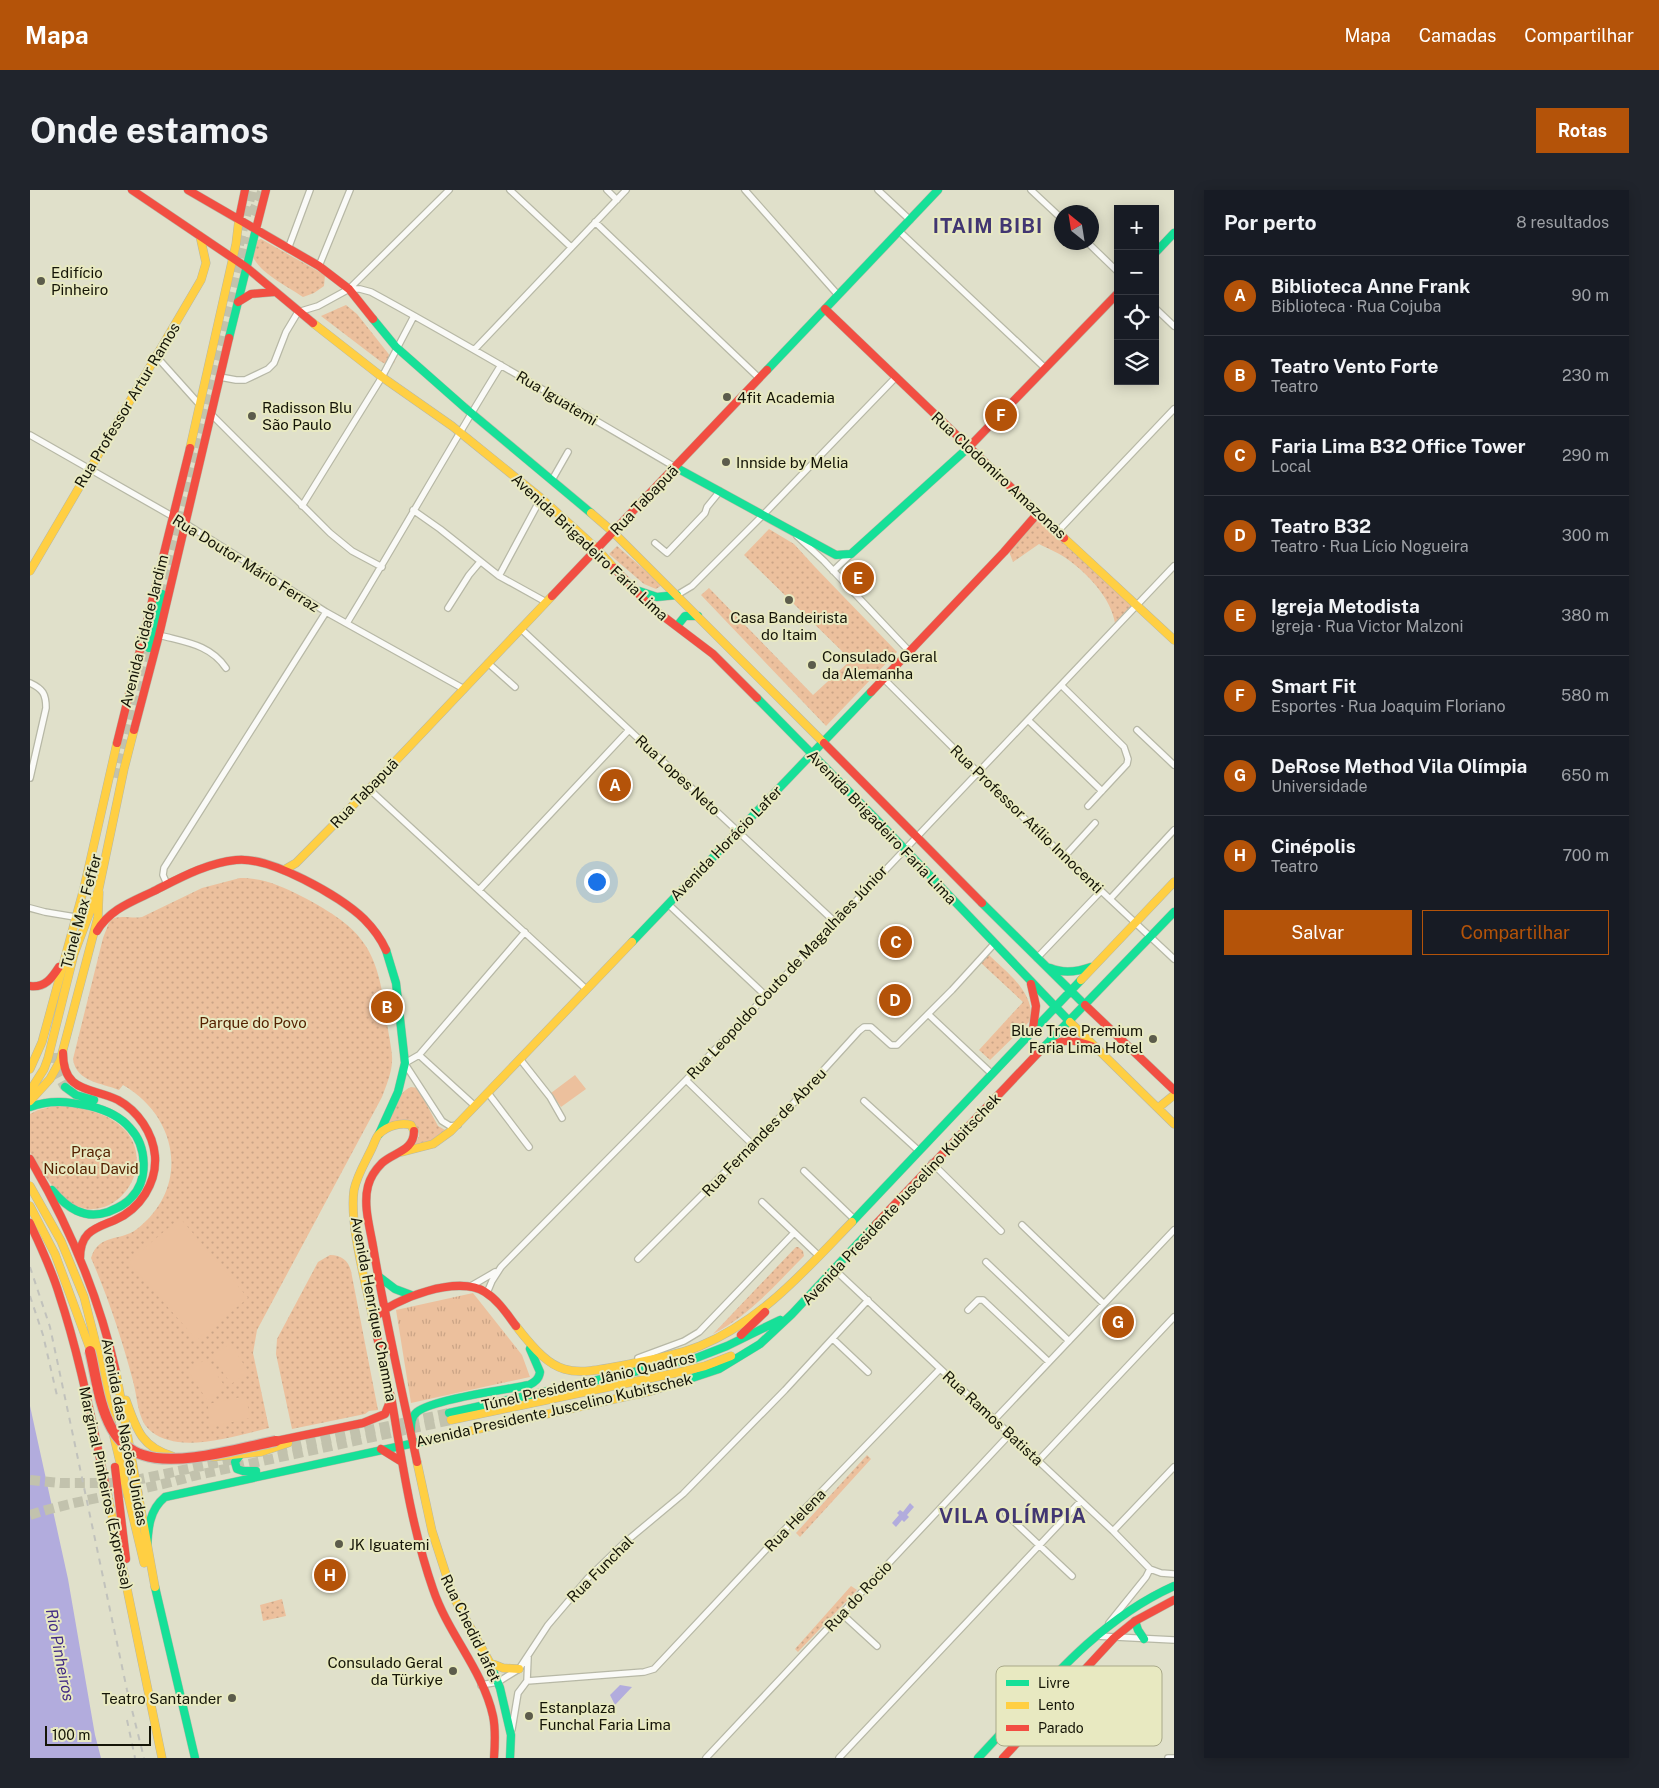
<!DOCTYPE html>
<html lang="pt">
<head>
<meta charset="utf-8">
<style>
	body { margin:0; font-family:"Public Sans",sans-serif; background:#20242c; color:#f1f3f6 }
	.controls { position:absolute; right:15px; top:15px; display:grid; overflow:hidden; border-radius:0px; box-shadow:0 2px 12px #0003 }
	.controls button { width:45px; height:45px; display:grid; place-items:center; padding:0; border:0; border-bottom:1px solid #363941; background:#171b24; color:#f1f3f6; font:25px sans-serif }
	.compass { position:absolute; left:1024px; top:15px; width:45px; height:45px; border-radius:50%; background:#171b24; box-shadow:0 2px 12px #0003; rotate:330deg }
	.scale { position:absolute; left:15px; bottom:12px; width:106px; box-sizing:border-box; padding-left:5px; border:2px solid #151507; border-top:0; font-size:14px; line-height:18px; white-space:nowrap; color:#151507; -webkit-text-stroke:4px #e8e9c1; paint-order:stroke }
	.you { position:absolute; left:566px; top:691px; width:18px; height:18px; margin:-12px; border:4px solid #fff; border-radius:50%; background:#1a73e8; box-shadow:0 0 0 8px #1a73e833 }
	.badge { display:grid; place-items:center; width:32px; height:32px; border-radius:50%; background:#b45309; color:#fff; font-size:16px; font-weight:700 }
	.pin { position:absolute; translate:-50% -50%; border:2px solid #fff; box-shadow:0 1px 5px #0006 }
	.list { margin:0; padding:0; list-style:none }
	h2 { display:flex; justify-content:space-between; align-items:center; height:65px; margin:0; padding:0 20px; font-size:21px }
	h2 small { font-size:16px; font-weight:400; color:#9ea1a6 }
	.list li { display:grid; grid-template-columns:32px 1fr auto; gap:15px; align-items:center; box-sizing:border-box; height:80px; padding:0 20px; border-top:1px solid #363941 }
	.list b { display:block; font-size:19px; white-space:nowrap }
	.list p { margin:0; font-size:16px; white-space:nowrap; color:#9ea1a6 }
	.list em { font-size:16px; font-style:normal; color:#9ea1a6 }
	.actions { display:flex; gap:10px; padding:15px 20px }
	.actions a { flex:1; padding:11px 0; border:1px solid #b45309; border-radius:0px; text-align:center; font-size:18px; color:#b45309 }
	.actions .main { background:#b45309; color:#fff }
	.icon { flex:none; width:28px; height:28px; fill:none; stroke:currentColor; stroke-width:2; stroke-linecap:round; stroke-linejoin:round }
	.map { position:relative; flex:none; width:1144px; height:1568px; overflow:hidden; border-radius:0px }
	header { display:flex; align-items:center; gap:30px; box-sizing:border-box; height:70px; padding:0 25px; background:#b45309; color:#fff }
	header strong { font-size:24px }
	nav { display:flex; gap:28px; margin-inline-start:auto; font-size:18px }
	.intro { display:flex; align-items:center; justify-content:space-between; box-sizing:border-box; height:120px; padding:0 30px }
	h1 { margin:0; font-size:35px }
	.button { padding:12px 22px; border-radius:0px; background:#b45309; color:#fff; font-size:18px; font-weight:700 }
	main { display:flex; gap:30px; padding:0 30px }
	aside { flex:1; background:#171b24; border-radius:0px; box-shadow:0 2px 12px #0003 }
	.map>svg:first-child { display:block }
	.grass { fill:url(#grass-tufts) }
	.park { fill:url(#park-dots) }
	.pitch { fill:#ecc09d }
	.water { fill:#b2acdd }
	.lines { fill:none; stroke-linecap:round; stroke-linejoin:round }
	.highway-tunnel { stroke:#c2c2ad; stroke-width:10; stroke-dasharray:10 5; stroke-linecap:butt }
	.street-casing { stroke:#b7b8a6; stroke-width:8 }
	.fast-casing { stroke:#b7b8a6; stroke-width:9 }
	.slow-casing { stroke:#b7b8a6; stroke-width:9 }
	.jam-casing { stroke:#b7b8a6; stroke-width:9 }
	.street { stroke:#fafaf7; stroke-width:5.5 }
	.fast { stroke:#16e098; stroke-width:8 }
	.slow { stroke:#ffcf43; stroke-width:8 }
	.jam { stroke:#f24e42; stroke-width:8 }
	.rail { stroke:#c1c2bc; stroke-width:2; stroke-dasharray:6 6; stroke-linecap:butt }
	.jam-bridge-casing { stroke:#c1c1b6; stroke-width:12; stroke-linecap:butt }
	.jam-bridge { stroke:#f24e42; stroke-width:10 }
	.poi-dot { fill:#5c5c4b; stroke:#e8e9c1; stroke-width:2 }
	.labels { text-anchor:middle; dominant-baseline:central; stroke-width:4; stroke-linejoin:round; paint-order:stroke }
	.poi-label { font-size:15px; fill:#151507; stroke:#e8e9c1; text-anchor:start }
	.street-label { font-size:15px; fill:#151507; stroke:#e8e9c1 }
	.park-label { font-size:15px; fill:#542100; stroke:#e8e9c1 }
	.water-label { font-size:16px; font-style:italic; fill:#412a85; stroke:#e8e9c1 }
	.district-label { font-size:20px; font-weight:bold; letter-spacing:1px; fill:#413672; stroke:#e8e9c1 }
	.key { fill:#e8e9c1; stroke:#a9a989; stroke-width:1 }
	.key-label { font-size:14px; fill:#151507 }
</style>
</head>
<body>
<header>
<strong>Mapa</strong>
<nav><a>Mapa</a><a>Camadas</a><a>Compartilhar</a></nav>
</header>
<div class="intro"><h1>Onde estamos</h1><a class="button">Rotas</a></div>
<main>
<div class="map">
<svg width="1144" height="1568" viewBox="0 0 1144 1568">
	<defs>
		<pattern id="grass-tufts" width="24" height="20" patternUnits="userSpaceOnUse" patternTransform="scale(1.25)"><rect width="24" height="20" fill="#ecc09d"/><path d="M3 7l-1-3M5 7V3M7 7l1-3M15 17l-1-3M17 17v-4M19 17l1-3" fill="none" stroke="#caa486"/></pattern>
		<pattern id="park-dots" width="8" height="8" patternUnits="userSpaceOnUse" patternTransform="scale(1.25)"><rect width="8" height="8" fill="#ecc09d"/><path d="M2 2h.1M6 6h.1" fill="none" stroke="#caa486" stroke-width="1.8" stroke-linecap="round"/></pattern>
	</defs>
	<rect width="100%" height="100%" fill="#e0e0ca"/>
	<path class="grass" d="M443,1103L492,1165L500,1187L381,1213L366,1120Z"/>
	<path class="park" d="M231,49L295,85L294,96L284,103L273,107C258,97 229,83 222,65L228,50Z
		M316,115L327,124L365,172L359,176L350,171L291,126Z
		M1009,328L1102,415L1085,433C1081,409 1060,386 1040,371C1031,364 1019,359 1009,354L983,372L978,359Z
		M739,339L764,354L785,377L867,462L796,536L671,405L679,398L783,505L821,470L714,365Z
		M587,356L632,395L626,399L614,394L579,364Z
		M210,688C234,688 251,696 271,706C337,740 348,761 357,833C358,842 363,863 362,871C362,882 356,896 352,907L227,1140L223,1163L239,1238C213,1244 174,1256 148,1252C136,1250 123,1246 115,1235C107,1222 107,1205 103,1191C92,1149 78,1107 61,1068C69,1043 90,1052 107,1039C160,998 149,927 93,895L89,900C72,893 46,892 43,869L73,748L80,730C91,724 100,729 112,727L172,698Z
		M958,764C976,782 1004,801 1001,830L960,870L949,860L993,812L950,772Z
		M381,897L388,898L408,936L417,941L398,953L384,956L389,946L387,937L356,935C362,922 367,903 381,897Z
		M25,916C160,920 101,1048 40,1013C37,1011 32,1009 30,1007C26,1003 24,998 21,994C16,987 2,969 0,962C0,955 0,933 0,924L8,920Z
		M766,1057H768L773,1061L774,1066C745,1095 720,1125 683,1144Z
		M300,1065C311,1065 318,1070 321,1081L348,1220L339,1221L335,1224L262,1239L246,1164L247,1149L288,1072Z
		M837,1265L841,1269L770,1347L766,1343Z
		M821,1396L827,1400L768,1462L765,1459Z
		M252,1409L256,1426L233,1431L230,1415Z"/>
	<path class="pitch" d="M545,885L556,899L531,917L521,903Z
		M150,1028L218,1108L167,1150L98,1072Z
		M200,1154L219,1182L201,1194L182,1166Z
		M176,1169L196,1198L177,1210L158,1181Z
		M216,1206L220,1228L180,1237L178,1214Z"/>
	<path class="water" d="M0,1216L38,1389L65,1545L71,1568H0Z
		M880,1313L884,1317L877,1325L879,1327L874,1332L872,1330L866,1337L862,1333L869,1325L867,1323L870,1320L873,1322Z
		M590,1495L602,1497L585,1515L580,1505Z"/>
	<g class="lines">
		<path class="highway-tunnel" d="M222,25L233,0
			M209,55L222,0
			M132,404L217,47
			M86,588L118,449
			M26,863V881L35,897
			M247,1260L419,1223
			M0,1290L30,1293H92L205,1269
			M0,1325C53,1308 109,1302 163,1286L421,1230"/>
		<g class="street-casing">
			<path id="street" d="M480,0L541,57
				M577,0L587,10
				M715,0L808,105
				M848,0L880,30
				M1001,0L1032,29
				M565,32L729,188
				M869,41L1015,178
				M1057,52L1088,82
				M258,59L280,0
				M289,76L320,0
				M319,99H330L341,102C444,158 544,218 645,277
				M1125,118L1144,136
				M445,159L596,0
				M126,166L169,214
				M190,187L206,190H215L238,179L244,173L256,142L268,122L288,116L319,99L419,0
				M181,224L300,343L322,361L352,377
				M0,245L156,334L296,422L434,499
				M522,290L538,262
				M272,316L352,187L384,126
				M383,320L410,339L469,386L516,412
				M1028,341L1144,219
				M767,346L794,371L879,461
				M625,353L637,363L675,323L677,317L690,301
				M803,381L821,364
				M469,386L511,308
				M647,405L662,396L733,325L866,187
				M418,418L439,385L450,372
				M317,433C369,348 418,260 471,175
				M491,439L805,732
				M129,445C154,452 180,454 196,478
				M458,473L485,497
				M853,488L1004,638L1144,769
				M0,493C13,499 16,504 16,518L0,588
				M1031,495L1094,557L1098,569L1097,574L1058,616
				M998,530L1072,601
				M1107,540L1144,575
				M339,599L556,799
				M1034,667L1065,633
				M137,694L133,685L134,678L296,422
				M449,700L599,540
				M1080,709L1144,640
				M638,714L735,805
				M0,718L15,722L45,727
				M1007,768L1071,701
				M898,824L962,884
				M389,865L445,916
				M490,869L520,907L532,928
				M375,873L389,865L495,742
				M375,874L412,931L420,936L428,935
				M656,890L723,955
				M458,903L499,957
				M834,911L889,961
				M902,973L971,1041
				M774,981L824,1029
				M732,1012L789,1066
				M992,1035L1074,1114
				M608,1069L759,918L829,841L834,837H841L861,855H867L922,800L964,754
				M956,1072L1039,1151
				M804,1079L1083,1341L1120,1379L1131,1383L1144,1384
				M441,1096L465,1082
				M457,1103L462,1091L471,1077L656,890L1144,376
				M938,1120L948,1110H953L1019,1172
				M803,1149L838,1182
				M608,1168L654,1151L669,1142L763,1044
				M965,1229L1144,1040
				M1008,1271L1144,1127
				M976,1324L1042,1386
				M1083,1341L1144,1277
				M812,1424L847,1456
				M1079,1433L1116,1387L1120,1379
				M1066,1446L1144,1450
				M497,1491L614,1482L624,1479L759,1335L910,1179
				M451,1495L468,1492L489,1479L518,1435L558,1388L593,1354L653,1304L755,1200L838,1110
				M482,1539L488,1503L497,1491L498,1467
				M676,1568L980,1244
				M809,1568L1051,1311
				M1138,1568H1144"/>
		</g>
		<g class="fast-casing">
			<path id="fast" d="M1125,63L1144,43
				M343,129L366,157L434,217L561,323
				M199,148L226,39
				M737,180L908,0
				M645,277L806,365L821,364L939,257
				M609,401L627,407L647,405
				M647,436L655,426H668
				M119,458L132,404
				M727,508L845,628L1040,832
				M952,713L1055,815
				M602,752L841,502
				M1020,778C1034,784 1047,782 1061,777
				M1009,862L1144,722
				M35,897L46,905L64,910
				M0,917C21,909 39,912 60,916C76,920 90,926 100,938C117,956 119,990 101,1008C95,1015 87,1018 78,1022C54,1030 37,1018 22,1000
				M349,944L368,902L375,873L366,793L356,760
				M822,1032L1051,790
				M348,1086L365,1099L381,1105
				M650,1192L689,1179L730,1154L762,1124L846,1034
				M419,1223L666,1168L697,1156L750,1130
				M381,1240C381,1234 381,1227 387,1222C403,1209 475,1200 499,1195C505,1192 509,1189 510,1182L500,1159
				M210,1265L205,1272L207,1279L213,1281H226
				M117,1359C118,1339 119,1320 135,1307L417,1246
				M125,1397L165,1568
				M1105,1431L1108,1440L1114,1449
				M460,1473L470,1498L481,1545L480,1568
				M948,1568C1008,1505 1063,1432 1144,1396"/>
		</g>
		<g class="slow-casing">
			<path id="slow" d="M283,133L352,187L422,236L511,308L567,359L584,378
				M160,258L206,54L209,29
				M561,323L583,342L794,553
				M1034,348L1144,450
				M0,381L171,90L176,73L170,46
				M254,680L266,673L339,599L522,406
				M1051,790L1144,692
				M1040,832L1144,934
				M0,879L12,852L54,698L87,553
				M0,901L14,879L18,868L44,764L69,698L94,579L104,540
				M0,911L20,889L30,871L68,727L69,702
				M1128,918L1144,905
				M372,962L403,954L421,941L602,752
				M0,996L31,1051L54,1107L68,1162L84,1247L114,1373
				M0,1016L25,1064L59,1156
				M343,1129C336,1094 319,1034 324,1000C327,985 336,971 342,958C344,954 346,947 349,944C357,936 371,932 381,935L384,941
				M486,1136C527,1189 538,1186 600,1174C624,1169 648,1165 670,1156C733,1130 776,1079 822,1032
				M86,1182L125,1397
				M96,1210C106,1238 111,1257 142,1266
				M421,1230L655,1181L675,1176L701,1166
				M417,1246L621,1201L650,1192
				M182,1267L231,1262L258,1253
				M387,1272L402,1341L423,1406L460,1473
				M76,1297L132,1568
				M460,1473L473,1478L489,1479"/>
		</g>
		<g class="jam-casing">
			<path id="jam" d="M102,0L216,77L283,133
				M158,0L289,76L319,99L343,129
				M209,29L215,0
				M226,39L236,0
				M208,112L221,104L244,102
				M795,119L1034,348
				M939,257L1088,103
				M584,378L621,417L683,464L727,508
				M522,406L737,180
				M841,502L974,362L1008,323
				M104,540L129,445L199,148
				M87,553L160,258
				M794,553L952,713
				M67,741C79,720 101,712 122,702C148,689 176,673 206,670C240,666 310,706 334,729C343,738 351,749 356,760
				M1001,794L1006,816L1003,839
				M0,796C15,798 22,788 29,777
				M1055,815L1144,900
				M1021,856C1037,847 1048,851 1064,857
				M33,863C33,903 61,897 88,910C108,921 123,943 125,966C127,993 110,1019 85,1030C76,1034 65,1037 58,1044C51,1051 50,1060 50,1069
				M384,941C384,961 364,962 352,973C346,979 340,988 338,996C333,1015 340,1038 343,1056C355,1129 372,1201 387,1272
				M0,969C39,1035 69,1107 86,1182
				M0,1033C10,1056 22,1080 29,1104C50,1167 62,1232 76,1297
				M846,1034L1009,862
				M711,1145L735,1122
				M361,1206C372,1271 381,1336 403,1399C418,1444 453,1480 463,1526C466,1540 465,1554 464,1568
				M246,1251L333,1233L355,1224L359,1214L360,1204L343,1129C364,1108 428,1085 455,1102C468,1110 477,1124 486,1136
				M351,1259L372,1272
				M85,1277L96,1369
				M973,1568L1084,1448L1105,1431L1144,1410"/>
		</g>
		<use href="#street" class="street"/>
		<use href="#fast" class="fast"/>
		<use href="#slow" class="slow"/>
		<use href="#jam" class="jam"/>
		<path class="rail" d="M0,1077L20,1137L97,1500L114,1568
			M0,1106L13,1145L28,1210
			M97,1530L105,1568"/>
		<g class="jam-bridge-casing">
			<path id="jam-bridge" d="M60,1161C66,1186 69,1216 82,1239C89,1251 100,1261 113,1265C148,1277 210,1258 246,1251"/>
		</g>
		<use href="#jam-bridge" class="jam-bridge"/>
	</g>
	<g class="poi-dot">
		<circle cx="11" cy="91" r="5"/>
		<circle cx="697" cy="207" r="5"/>
		<circle cx="222" cy="226" r="5"/>
		<circle cx="696" cy="272" r="5"/>
		<circle cx="759" cy="410" r="5"/>
		<circle cx="782" cy="475" r="5"/>
		<circle cx="1123" cy="849" r="5"/>
		<circle cx="309" cy="1354" r="5"/>
		<circle cx="423" cy="1481" r="5"/>
		<circle cx="202" cy="1508" r="5"/>
		<circle cx="499" cy="1526" r="5"/>
	</g>
	<g class="labels">
		<g class="poi-label">
			<text x="21" y="82">Edifício<tspan x="21" dy="17">Pinheiro</tspan></text>
			<text x="707" y="207">4fit Academia</text>
			<text x="232" y="217">Radisson Blu<tspan x="232" dy="17">São Paulo</tspan></text>
			<text x="706" y="272">Innside by Melia</text>
			<text x="759" y="427" text-anchor="middle">Casa Bandeirista<tspan x="759" dy="17">do Itaim</tspan></text>
			<text x="792" y="466">Consulado Geral<tspan x="792" dy="17">da Alemanha</tspan></text>
			<text x="1113" y="840" text-anchor="end">Blue Tree Premium<tspan x="1113" dy="17">Faria Lima Hotel</tspan></text>
			<text x="319" y="1354">JK Iguatemi</text>
			<text x="413" y="1472" text-anchor="end">Consulado Geral<tspan x="413" dy="17">da Türkiye</tspan></text>
			<text x="192" y="1508" text-anchor="end">Teatro Santander</text>
			<text x="509" y="1517">Estanplaza<tspan x="509" dy="17">Funchal Faria Lima</tspan></text>
		</g>
		<g class="street-label">
			<text transform="translate(527 208) rotate(31)">Rua Iguatemi</text>
			<text transform="translate(97 215) rotate(-59)">Rua Professor Artur Ramos</text>
			<text transform="translate(969 285) rotate(43)">Rua Clodomiro Amazonas</text>
			<text transform="translate(614 310) rotate(-46)">Rua Tabapuã</text>
			<text transform="translate(560 357) rotate(43)">Avenida Brigadeiro Faria Lima</text>
			<text transform="translate(216 373) rotate(32)">Rua Doutor Mário Ferraz</text>
			<text transform="translate(114 441) rotate(-76)">Avenida Cidade Jardim</text>
			<text transform="translate(648 585) rotate(43)">Rua Lopes Neto</text>
			<text transform="translate(334 603) rotate(-46)">Rua Tabapuã</text>
			<text transform="translate(997 629) rotate(44)">Rua Professor Atílio Innocenti</text>
			<text transform="translate(852 637) rotate(46)">Avenida Brigadeiro Faria Lima</text>
			<text transform="translate(696 653) rotate(-46)">Avenida Horácio Lafer</text>
			<text transform="translate(51 721) rotate(-75)">Túnel Max Feffer</text>
			<text transform="translate(757 782) rotate(-47)">Rua Leopoldo Couto de Magalhães Júnior</text>
			<text transform="translate(734 942) rotate(-46)">Rua Fernandes de Abreu</text>
			<text transform="translate(871 1009) rotate(-47)">Avenida Presidente Juscelino Kubitschek</text>
			<text transform="translate(344 1119) rotate(79)">Avenida Henrique Chamma</text>
			<text transform="translate(558 1191) rotate(-13)">Túnel Presidente Jânio Quadros</text>
			<text transform="translate(524 1220) rotate(-13)">Avenida Presidente Juscelino Kubitschek</text>
			<text transform="translate(963 1228) rotate(43)">Rua Ramos Batista</text>
			<text transform="translate(95 1242) rotate(79)">Avenida das Nações Unidas</text>
			<text transform="translate(76 1298) rotate(78)">Marginal Pinheiros (Expressa)</text>
			<text transform="translate(765 1330) rotate(-46)">Rua Helena</text>
			<text transform="translate(570 1379) rotate(-45)">Rua Funchal</text>
			<text transform="translate(828 1406) rotate(-47)">Rua do Rocio</text>
			<text transform="translate(441 1438) rotate(64)">Rua Chedid Jafet</text>
		</g>
		<g class="park-label">
			<text x="223" y="832">Parque do Povo</text>
			<text x="61" y="961">Praça<tspan x="61" dy="17">Nicolau David</tspan></text>
		</g>
		<g class="water-label">
			<text transform="translate(30 1465) rotate(79)">Rio Pinheiros</text>
		</g>
		<g class="district-label">
			<text x="958" y="36">ITAIM BIBI</text>
			<text x="983" y="1326">VILA OLÍMPIA</text>
		</g>
	</g>
	<rect x="966" y="1476" width="166" height="80" rx="8" class="key"/>
	<rect x="976" y="1490" width="23" height="6" fill="#16e098"/>
	<rect x="976" y="1512" width="23" height="7" fill="#ffcf43"/>
	<rect x="976" y="1535" width="23" height="6" fill="#f24e42"/>
	<g class="key-label">
		<text x="1008" y="1498">Livre</text>
		<text x="1008" y="1520">Lento</text>
		<text x="1008" y="1543">Parado</text>
	</g>
</svg>
<div class="controls">
<button>+</button>
<button>−</button>
<button><svg class="icon" aria-label="locate" viewBox="0 0 24 24"><circle cx="12" cy="12" r="6"/><path d="M12 2v4M12 18v4M2 12h4M18 12h4"/></svg></button>
<button><svg class="icon" aria-label="layers" viewBox="0 0 24 24"><path d="M12 4l9 5-9 5-9-5zM3 14l9 5 9-5"/></svg></button>
</div>
<svg class="compass" viewBox="-18 -18 36 36"><path d="M0-13l5 13h-10z" fill="#e53935"/><path d="M0 13l5-13h-10z" fill="#9ea1a6"/></svg>
<div class="scale">100 m</div>
<div class="you"></div>
<div class="pin badge" style="left:585px;top:595px">A</div>
<div class="pin badge" style="left:357px;top:817px">B</div>
<div class="pin badge" style="left:866px;top:752px">C</div>
<div class="pin badge" style="left:865px;top:810px">D</div>
<div class="pin badge" style="left:828px;top:388px">E</div>
<div class="pin badge" style="left:971px;top:225px">F</div>
<div class="pin badge" style="left:1088px;top:1132px">G</div>
<div class="pin badge" style="left:300px;top:1385px">H</div>
</div>
<aside>
<h2>Por perto<small>8 resultados</small></h2>
<ul class="list">
<li><span class="badge">A</span><div><b>Biblioteca Anne Frank</b><p>Biblioteca · Rua Cojuba</p></div><em>90 m</em></li>
<li><span class="badge">B</span><div><b>Teatro Vento Forte</b><p>Teatro</p></div><em>230 m</em></li>
<li><span class="badge">C</span><div><b>Faria Lima B32 Office Tower</b><p>Local</p></div><em>290 m</em></li>
<li><span class="badge">D</span><div><b>Teatro B32</b><p>Teatro · Rua Lício Nogueira</p></div><em>300 m</em></li>
<li><span class="badge">E</span><div><b>Igreja Metodista</b><p>Igreja · Rua Victor Malzoni</p></div><em>380 m</em></li>
<li><span class="badge">F</span><div><b>Smart Fit</b><p>Esportes · Rua Joaquim Floriano</p></div><em>580 m</em></li>
<li><span class="badge">G</span><div><b>DeRose Method Vila Olímpia</b><p>Universidade</p></div><em>650 m</em></li>
<li><span class="badge">H</span><div><b>Cinépolis</b><p>Teatro</p></div><em>700 m</em></li>
</ul>
<div class="actions"><a class="main">Salvar</a><a>Compartilhar</a></div>
</aside>
</main>
</body>
</html>
